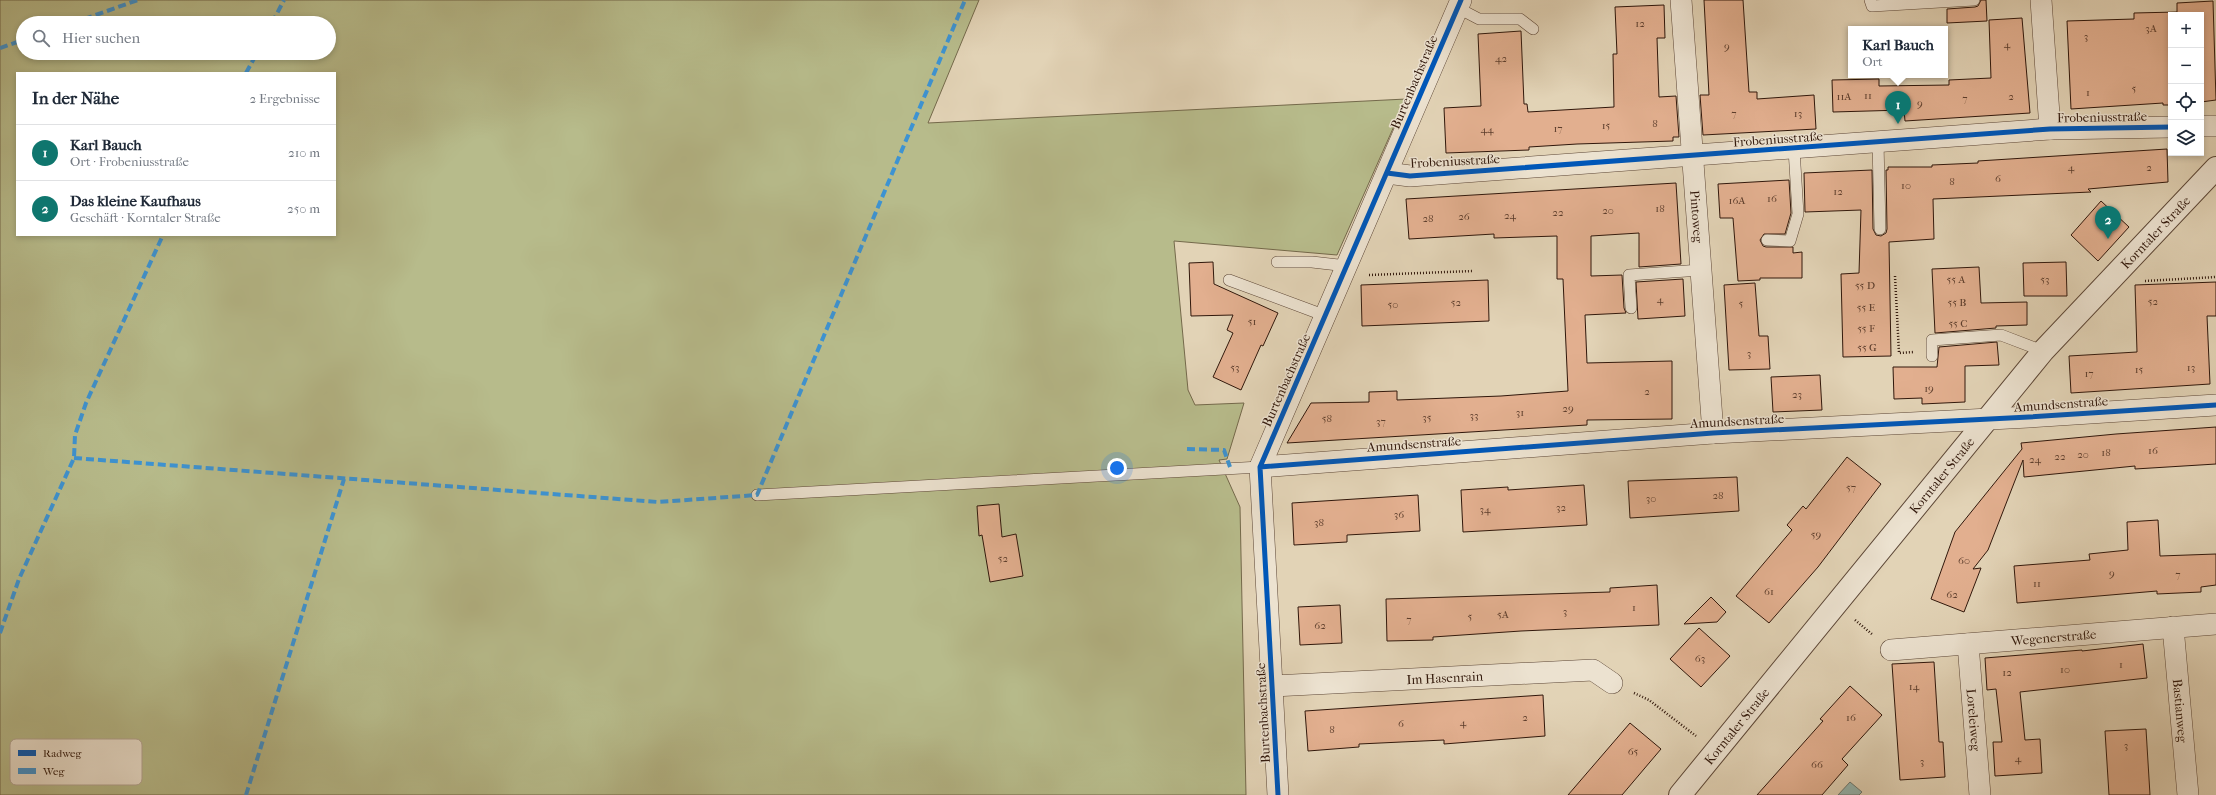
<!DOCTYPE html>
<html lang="de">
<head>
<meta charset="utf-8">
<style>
	body { margin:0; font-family:"IM FELL French Canon",serif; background:#f2f2f3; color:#1f2937 }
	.controls { position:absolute; right:12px; top:12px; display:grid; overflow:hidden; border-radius:0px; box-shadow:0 2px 6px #0003 }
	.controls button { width:36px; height:36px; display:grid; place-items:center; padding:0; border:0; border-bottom:1px solid #e0e1e3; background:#fff; color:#1f2937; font:20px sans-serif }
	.you { position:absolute; left:1117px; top:468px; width:14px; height:14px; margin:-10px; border:3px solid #fff; border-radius:50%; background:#1a73e8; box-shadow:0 0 0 6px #1a73e833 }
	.badge { display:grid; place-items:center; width:26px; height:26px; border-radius:50%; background:#0f766e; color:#fff; font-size:13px; font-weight:700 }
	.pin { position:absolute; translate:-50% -33px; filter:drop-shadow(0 1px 2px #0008) }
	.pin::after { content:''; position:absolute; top:21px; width:14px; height:12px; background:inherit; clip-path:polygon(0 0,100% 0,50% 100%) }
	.popup { position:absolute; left:1848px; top:26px; width:100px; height:52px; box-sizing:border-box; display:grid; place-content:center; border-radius:0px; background:#fff; filter:drop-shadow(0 1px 3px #0005); font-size:13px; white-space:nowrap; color:#747a83 }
	.popup b { font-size:15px; color:#1f2937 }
	.popup::after { content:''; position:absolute; left:50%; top:100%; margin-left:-8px; border:8px solid transparent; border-top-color:#fff }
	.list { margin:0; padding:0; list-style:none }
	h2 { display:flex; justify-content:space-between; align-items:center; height:52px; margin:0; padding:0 16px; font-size:17px }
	h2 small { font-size:13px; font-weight:400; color:#747a83 }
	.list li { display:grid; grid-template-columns:26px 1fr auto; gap:12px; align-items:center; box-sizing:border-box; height:56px; padding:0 16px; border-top:1px solid #e0e1e3 }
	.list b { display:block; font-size:15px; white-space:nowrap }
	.list p { margin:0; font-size:13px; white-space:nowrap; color:#747a83 }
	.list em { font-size:13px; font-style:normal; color:#747a83 }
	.icon { flex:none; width:22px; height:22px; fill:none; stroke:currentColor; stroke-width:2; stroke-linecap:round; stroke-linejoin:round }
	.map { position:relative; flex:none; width:2216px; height:795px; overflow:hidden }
	.search { position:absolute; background:#fff; box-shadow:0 2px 6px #0003; left:16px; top:16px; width:320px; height:44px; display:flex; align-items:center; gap:10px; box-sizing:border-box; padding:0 14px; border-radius:22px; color:#747a83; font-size:15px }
	.panel { position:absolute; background:#fff; box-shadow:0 2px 6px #0003; left:16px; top:72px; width:320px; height:164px; border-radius:0px }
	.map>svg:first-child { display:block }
	.green { fill:#b7bb8b; stroke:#74694b; fill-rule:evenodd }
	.water { fill:#95b7b1; stroke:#6d776f }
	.building { fill:#e2af8f; stroke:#30170b }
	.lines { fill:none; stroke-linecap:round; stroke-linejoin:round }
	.service-casing { stroke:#5c4636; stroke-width:12 }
	.minor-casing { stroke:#5c4636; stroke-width:22 }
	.tertiary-casing { stroke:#5c4636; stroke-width:24 }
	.path { stroke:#30170b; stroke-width:2.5; stroke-dasharray:1 2; stroke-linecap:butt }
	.service { stroke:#ece2d0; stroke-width:11 }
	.minor { stroke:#ece2d0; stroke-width:21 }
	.tertiary { stroke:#ece2d0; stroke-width:22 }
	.quiet { stroke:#3d93d2; stroke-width:4; stroke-dasharray:8 4; stroke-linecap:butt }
	.cycleway-casing { stroke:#ece2d0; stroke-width:8 }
	.cycleway { stroke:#0057b8; stroke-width:5 }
	.labels { text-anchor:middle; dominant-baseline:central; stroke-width:3; stroke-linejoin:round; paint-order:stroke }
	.number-label { font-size:11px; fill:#5c3d2c }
	.street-label { font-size:13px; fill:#30170b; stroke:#ece2d0 }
	.key { fill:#ece2d0; stroke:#b4a595; stroke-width:1 }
	.key-label { font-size:11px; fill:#30170b }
</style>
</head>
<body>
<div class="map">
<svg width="2216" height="795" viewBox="0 0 2216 795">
	<rect width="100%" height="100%" fill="#e2d3b6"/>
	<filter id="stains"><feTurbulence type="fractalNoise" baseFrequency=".005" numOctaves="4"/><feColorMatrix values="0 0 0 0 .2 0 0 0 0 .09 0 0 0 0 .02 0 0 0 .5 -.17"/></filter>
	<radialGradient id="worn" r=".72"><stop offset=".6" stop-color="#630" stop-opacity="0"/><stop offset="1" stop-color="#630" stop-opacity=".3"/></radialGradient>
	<path class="green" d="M0,0H979L928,123L1406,99L1337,255L1174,241L1188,390L1195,405L1244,403L1227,459L1219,460L1240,507L1246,795H0ZM23,23H329V53H23ZM17,73H335V235H17Z"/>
	<path class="water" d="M1850,782L1862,792L1859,795H1838Z"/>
	<path class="building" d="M1704,0H1743L1749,92H1757V99L1814,95L1816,129L1703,135L1700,95H1709Z
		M1981,0H1986L1987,21L1947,23V9L1975,7L1978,6Z
		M2213,1L2216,100L2201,102V15H2171V105H2163V103L2071,109L2067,21L2134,19V13L2177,12V3Z
		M1664,5L1665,38H1657L1659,97L1676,96L1679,137H1673V141L1577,144L1529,147V150L1446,153L1444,108L1481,106L1478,34L1521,31L1524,104H1527L1528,112L1614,107L1613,54H1617L1615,7Z
		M2022,18L2030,113L1905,121L1904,110L1833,112L1832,80L1879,79V86L1949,85V80L1991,78L1989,20Z
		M2167,149L2168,182L2088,189L2091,192L1933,199L1934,239L1889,242L1891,356L1843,357L1841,274L1859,273L1861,210L1805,212L1804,173L1872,170L1873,229L1876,235L1881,236L1886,233L1887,229L1886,170H1888V167H1932V165L1978,163V161Z
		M1789,180L1791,213L1785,234H1764L1760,240L1763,246L1766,247H1793V253L1802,252V278H1760V280L1738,281L1733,218H1720L1718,184Z
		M1676,183L1681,264L1639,267V233L1591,236V276L1622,275L1624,308L1626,313L1585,315L1587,363L1672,361V419L1587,420V425L1287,443L1311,403L1369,402V392L1397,391V400L1501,396L1568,391L1563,279H1557V236L1494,238V234L1409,239L1406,199Z
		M2101,201L2129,227L2098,261L2071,235Z
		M1213,262L1214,284L1278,313L1263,346L1261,345L1241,390L1213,377L1233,333L1227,330L1233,315L1191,316L1189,263Z
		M2066,262L2067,296H2024L2023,263Z
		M1979,267L1981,303L2027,302V325L1996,326V328L1935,333L1932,269Z
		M1683,279L1685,316L1638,319L1636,282Z
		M1488,280L1489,321L1362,326L1361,285Z
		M2216,282V316H2207L2210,384L2071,393L2069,356L2137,352L2135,285Z
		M1755,283L1759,336H1768L1770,369L1729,370L1724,285Z
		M1997,342L1999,365L1965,366V402L1922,404V398L1894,399L1893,367H1937L1939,347Z
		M1820,375L1822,410L1773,412L1771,377Z
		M2216,427V464L2135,469V466L2024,477L2023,460L1988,550L1973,569L1981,568L1964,612L1931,599L1955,532L2022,449L2021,443L2116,434Z
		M1847,457L1881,484L1818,567L1769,623L1736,596L1792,530L1787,525L1803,506L1806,509Z
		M1737,477L1739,511L1630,518L1628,481Z
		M1584,485L1587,525L1463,532L1461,490L1508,487V490Z
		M1418,495L1420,531L1347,535V542L1294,545L1292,503Z
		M999,504L1002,537L1016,534L1023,576L990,582L982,535L979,536L977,506Z
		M2158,520L2160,556L2216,554V585L2201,587V592L2157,594V591L2017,603L2014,566L2090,560L2089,554L2128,550L2127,522Z
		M1657,585L1659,625L1521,631L1433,637V640L1387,641L1386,599L1610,592V588Z
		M1711,597L1726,612L1717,622L1684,624Z
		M1340,605L1342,643L1300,645L1298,607Z
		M1699,628L1730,656L1701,687L1670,659Z
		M2143,644L2147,678L2020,692L2025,740L2040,739L2042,773L1995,776L1993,742H2002L1996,689L1987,690L1985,658L2082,650V651Z
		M1934,662L1939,742H1943L1945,777L1900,780L1892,664Z
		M1850,686L1882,715L1842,759L1848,765L1822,795H1757L1823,721L1820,719Z
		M1543,695L1545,736L1444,744V740L1359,744V747L1308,751L1305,711Z
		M1630,723L1661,749L1622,795H1568Z
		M2146,729L2150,795H2109L2105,731Z"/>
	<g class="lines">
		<g class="service-casing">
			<path id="service" d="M1870,0L1872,6L1974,0
				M1458,8L1479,19H1520L1533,29
				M1878,142L1880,229
				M1767,240L1790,241L1798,214L1794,149
				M1277,262H1312L1347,266
				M1229,280L1326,316
				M1631,308L1629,275L1701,270
				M1932,356V340L2001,335L2043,351
				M757,495L1260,467"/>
		</g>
		<g class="minor-casing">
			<g id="minor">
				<path id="s1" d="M1681,0L1713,433"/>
				<path d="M2041,0L2050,129"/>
				<path d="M2201,126H2216"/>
				<path d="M1387,173L1410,176L2050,129L2171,127"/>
				<path d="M1260,467L1713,433L2029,417L2216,405"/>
				<path id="s2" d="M2173,627L2188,795"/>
				<path id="s3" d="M1968,644L1980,795"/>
				<path id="s4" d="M1891,650L2216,624"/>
				<path id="s5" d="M1273,686L1593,670L1612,683"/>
				<path d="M1278,795L1260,467L1461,0"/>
			</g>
		</g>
		<g class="tertiary-casing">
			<g id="tertiary">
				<path id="s6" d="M1680,795L2043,351L2216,168"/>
			</g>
		</g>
		<path class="path" d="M1369,275L1473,271
			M1895,276L1899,353L1914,352
			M2145,281L2216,277
			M1855,620L1873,635
			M1634,693L1649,700L1696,736"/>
		<use href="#service" class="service"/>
		<use href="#minor" class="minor"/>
		<use href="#tertiary" class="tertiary"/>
		<path class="quiet" d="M73,23L138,0
			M272,23L284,0
			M0,48L23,40
			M246,73L257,53
			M1187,449L1224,450L1230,467
			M74,458L658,502L757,495L965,0
			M0,633L19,579L74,458L75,435L86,403L163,235
			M246,795L344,479"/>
		<g class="cycleway-casing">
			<path id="cycleway" d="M1387,173L1410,176L2050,129L2171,127
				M1260,467L1713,433L2029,417L2216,405
				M1278,795L1260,467L1461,0"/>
		</g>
		<use href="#cycleway" class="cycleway"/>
	</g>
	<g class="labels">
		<g class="number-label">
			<text x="1640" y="23">12</text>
			<text x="2151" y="28">3A</text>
			<text x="2086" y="36">3</text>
			<text x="2007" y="44">4</text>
			<text x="1727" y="46">9</text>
			<text x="1501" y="58">42</text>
			<text x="2134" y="88">5</text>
			<text x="2088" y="92">1</text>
			<text x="1868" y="95">11</text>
			<text x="1844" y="96">11A</text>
			<text x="2011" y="96">2</text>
			<text x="1965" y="98">7</text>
			<text x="1920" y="103">9</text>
			<text x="1734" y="113">7</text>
			<text x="1798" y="113">13</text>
			<text x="1655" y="123">8</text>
			<text x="1606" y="125">15</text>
			<text x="1558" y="128">17</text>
			<text x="1487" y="129">44</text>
			<text x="2071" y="167">4</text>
			<text x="2149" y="167">2</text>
			<text x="1998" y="178">6</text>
			<text x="1952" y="181">8</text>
			<text x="1906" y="185">10</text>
			<text x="1838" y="191">12</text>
			<text x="1772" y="198">16</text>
			<text x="1737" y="200">16A</text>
			<text x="1660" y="208">18</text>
			<text x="1608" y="210">20</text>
			<text x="1558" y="212">22</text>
			<text x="1510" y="215">24</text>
			<text x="1464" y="216">26</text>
			<text x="1428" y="218">28</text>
			<text x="1956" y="279">55 A</text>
			<text x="2045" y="279">53</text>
			<text x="1865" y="285">55 D</text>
			<text x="1660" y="299">4</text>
			<text x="2153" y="301">52</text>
			<text x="1456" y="302">52</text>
			<text x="1957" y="302">55 B</text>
			<text x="1741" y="303">5</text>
			<text x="1393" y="304">50</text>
			<text x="1866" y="307">55 E</text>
			<text x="1252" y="321">51</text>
			<text x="1958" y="323">55 C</text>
			<text x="1866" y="328">55 F</text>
			<text x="1867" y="347">55 G</text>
			<text x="1749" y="353">3</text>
			<text x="1235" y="367">53</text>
			<text x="2191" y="367">13</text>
			<text x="2139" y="369">15</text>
			<text x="2089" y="373">17</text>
			<text x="1929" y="388">19</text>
			<text x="1647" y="391">2</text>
			<text x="1797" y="394">23</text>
			<text x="1568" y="408">29</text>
			<text x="1520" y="412">31</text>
			<text x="1474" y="415">33</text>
			<text x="1427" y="417">35</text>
			<text x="1327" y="418">58</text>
			<text x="1381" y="421">37</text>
			<text x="2153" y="450">16</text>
			<text x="2106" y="452">18</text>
			<text x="2083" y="454">20</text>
			<text x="2060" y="456">22</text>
			<text x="2035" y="459">24</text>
			<text x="1851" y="487">57</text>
			<text x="1718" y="495">28</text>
			<text x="1651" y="498">30</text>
			<text x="1561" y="507">32</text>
			<text x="1485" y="509">34</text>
			<text x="1399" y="514">36</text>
			<text x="1319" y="522">38</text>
			<text x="1816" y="534">59</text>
			<text x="1003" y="558">52</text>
			<text x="1964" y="560">60</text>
			<text x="2112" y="573">9</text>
			<text x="2178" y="574">7</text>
			<text x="2037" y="583">11</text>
			<text x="1769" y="591">61</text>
			<text x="1952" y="594">62</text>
			<text x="1634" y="607">1</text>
			<text x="1565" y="611">3</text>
			<text x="1503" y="614">5A</text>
			<text x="1470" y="616">5</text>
			<text x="1409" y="619">7</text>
			<text x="1320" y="625">62</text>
			<text x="1700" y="658">63</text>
			<text x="2121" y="664">1</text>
			<text x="2065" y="669">10</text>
			<text x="2007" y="672">12</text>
			<text x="1914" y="686">14</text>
			<text x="1525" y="717">2</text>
			<text x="1851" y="717">16</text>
			<text x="1463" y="722">4</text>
			<text x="1401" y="723">6</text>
			<text x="1332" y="729">8</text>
			<text x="2126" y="745">3</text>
			<text x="1633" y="751">65</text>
			<text x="2018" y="758">4</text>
			<text x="1922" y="761">3</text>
			<text x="1817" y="764">66</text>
		</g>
		<g class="street-label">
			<text transform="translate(1414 82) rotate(-67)">Burtenbachstraße</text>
			<text transform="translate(2102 117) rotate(-1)">Frobeniusstraße</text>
			<text transform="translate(1778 139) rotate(-4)">Frobeniusstraße</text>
			<text transform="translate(1455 161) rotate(-3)">Frobeniusstraße</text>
			<text stroke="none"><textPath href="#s1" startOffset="217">Pintoweg</textPath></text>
			<text stroke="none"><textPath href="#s6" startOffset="737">Korntaler Straße</textPath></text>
			<text transform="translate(1286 380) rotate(-66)">Burtenbachstraße</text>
			<text transform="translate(2061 404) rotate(-4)">Amundsenstraße</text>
			<text transform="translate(1737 421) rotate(-3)">Amundsenstraße</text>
			<text transform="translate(1414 444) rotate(-4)">Amundsenstraße</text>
			<text stroke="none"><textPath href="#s6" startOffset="413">Korntaler Straße</textPath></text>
			<text stroke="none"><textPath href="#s4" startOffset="163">Wegenerstraße</textPath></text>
			<text stroke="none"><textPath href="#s5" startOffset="172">Im Hasenrain</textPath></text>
			<text stroke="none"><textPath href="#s2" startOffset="84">Bastianweg</textPath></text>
			<text transform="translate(1263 713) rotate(-93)">Burtenbachstraße</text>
			<text stroke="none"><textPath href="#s3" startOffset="76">Loreleiweg</textPath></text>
			<text stroke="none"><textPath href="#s6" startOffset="89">Korntaler Straße</textPath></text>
		</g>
	</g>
	<rect x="10" y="739" width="132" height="46" rx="6" class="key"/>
	<rect x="18" y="750" width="18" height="6" fill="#0057b8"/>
	<rect x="18" y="768" width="18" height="6" fill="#3d93d2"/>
	<g class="key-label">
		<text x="43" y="757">Radweg</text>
		<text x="43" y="775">Weg</text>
	</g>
	<rect width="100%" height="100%" filter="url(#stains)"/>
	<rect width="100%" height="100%" fill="url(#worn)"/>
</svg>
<div class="controls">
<button>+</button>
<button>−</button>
<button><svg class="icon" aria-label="locate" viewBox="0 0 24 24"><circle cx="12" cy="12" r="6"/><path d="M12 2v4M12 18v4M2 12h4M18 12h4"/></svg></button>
<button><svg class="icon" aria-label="layers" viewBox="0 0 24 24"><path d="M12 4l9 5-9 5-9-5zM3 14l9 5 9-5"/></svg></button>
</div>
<div class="you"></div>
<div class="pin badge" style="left:1898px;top:124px">1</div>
<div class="popup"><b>Karl Bauch</b>Ort</div>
<div class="pin badge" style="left:2108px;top:239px">2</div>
<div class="search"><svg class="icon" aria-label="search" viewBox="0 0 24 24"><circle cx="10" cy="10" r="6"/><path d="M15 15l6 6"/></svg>Hier suchen</div>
<section class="panel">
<h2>In der Nähe<small>2 Ergebnisse</small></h2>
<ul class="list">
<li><span class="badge">1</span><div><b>Karl Bauch</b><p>Ort · Frobeniusstraße</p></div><em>210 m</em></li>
<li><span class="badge">2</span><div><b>Das kleine Kaufhaus</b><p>Geschäft · Korntaler Straße</p></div><em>250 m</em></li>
</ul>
</section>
</div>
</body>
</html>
